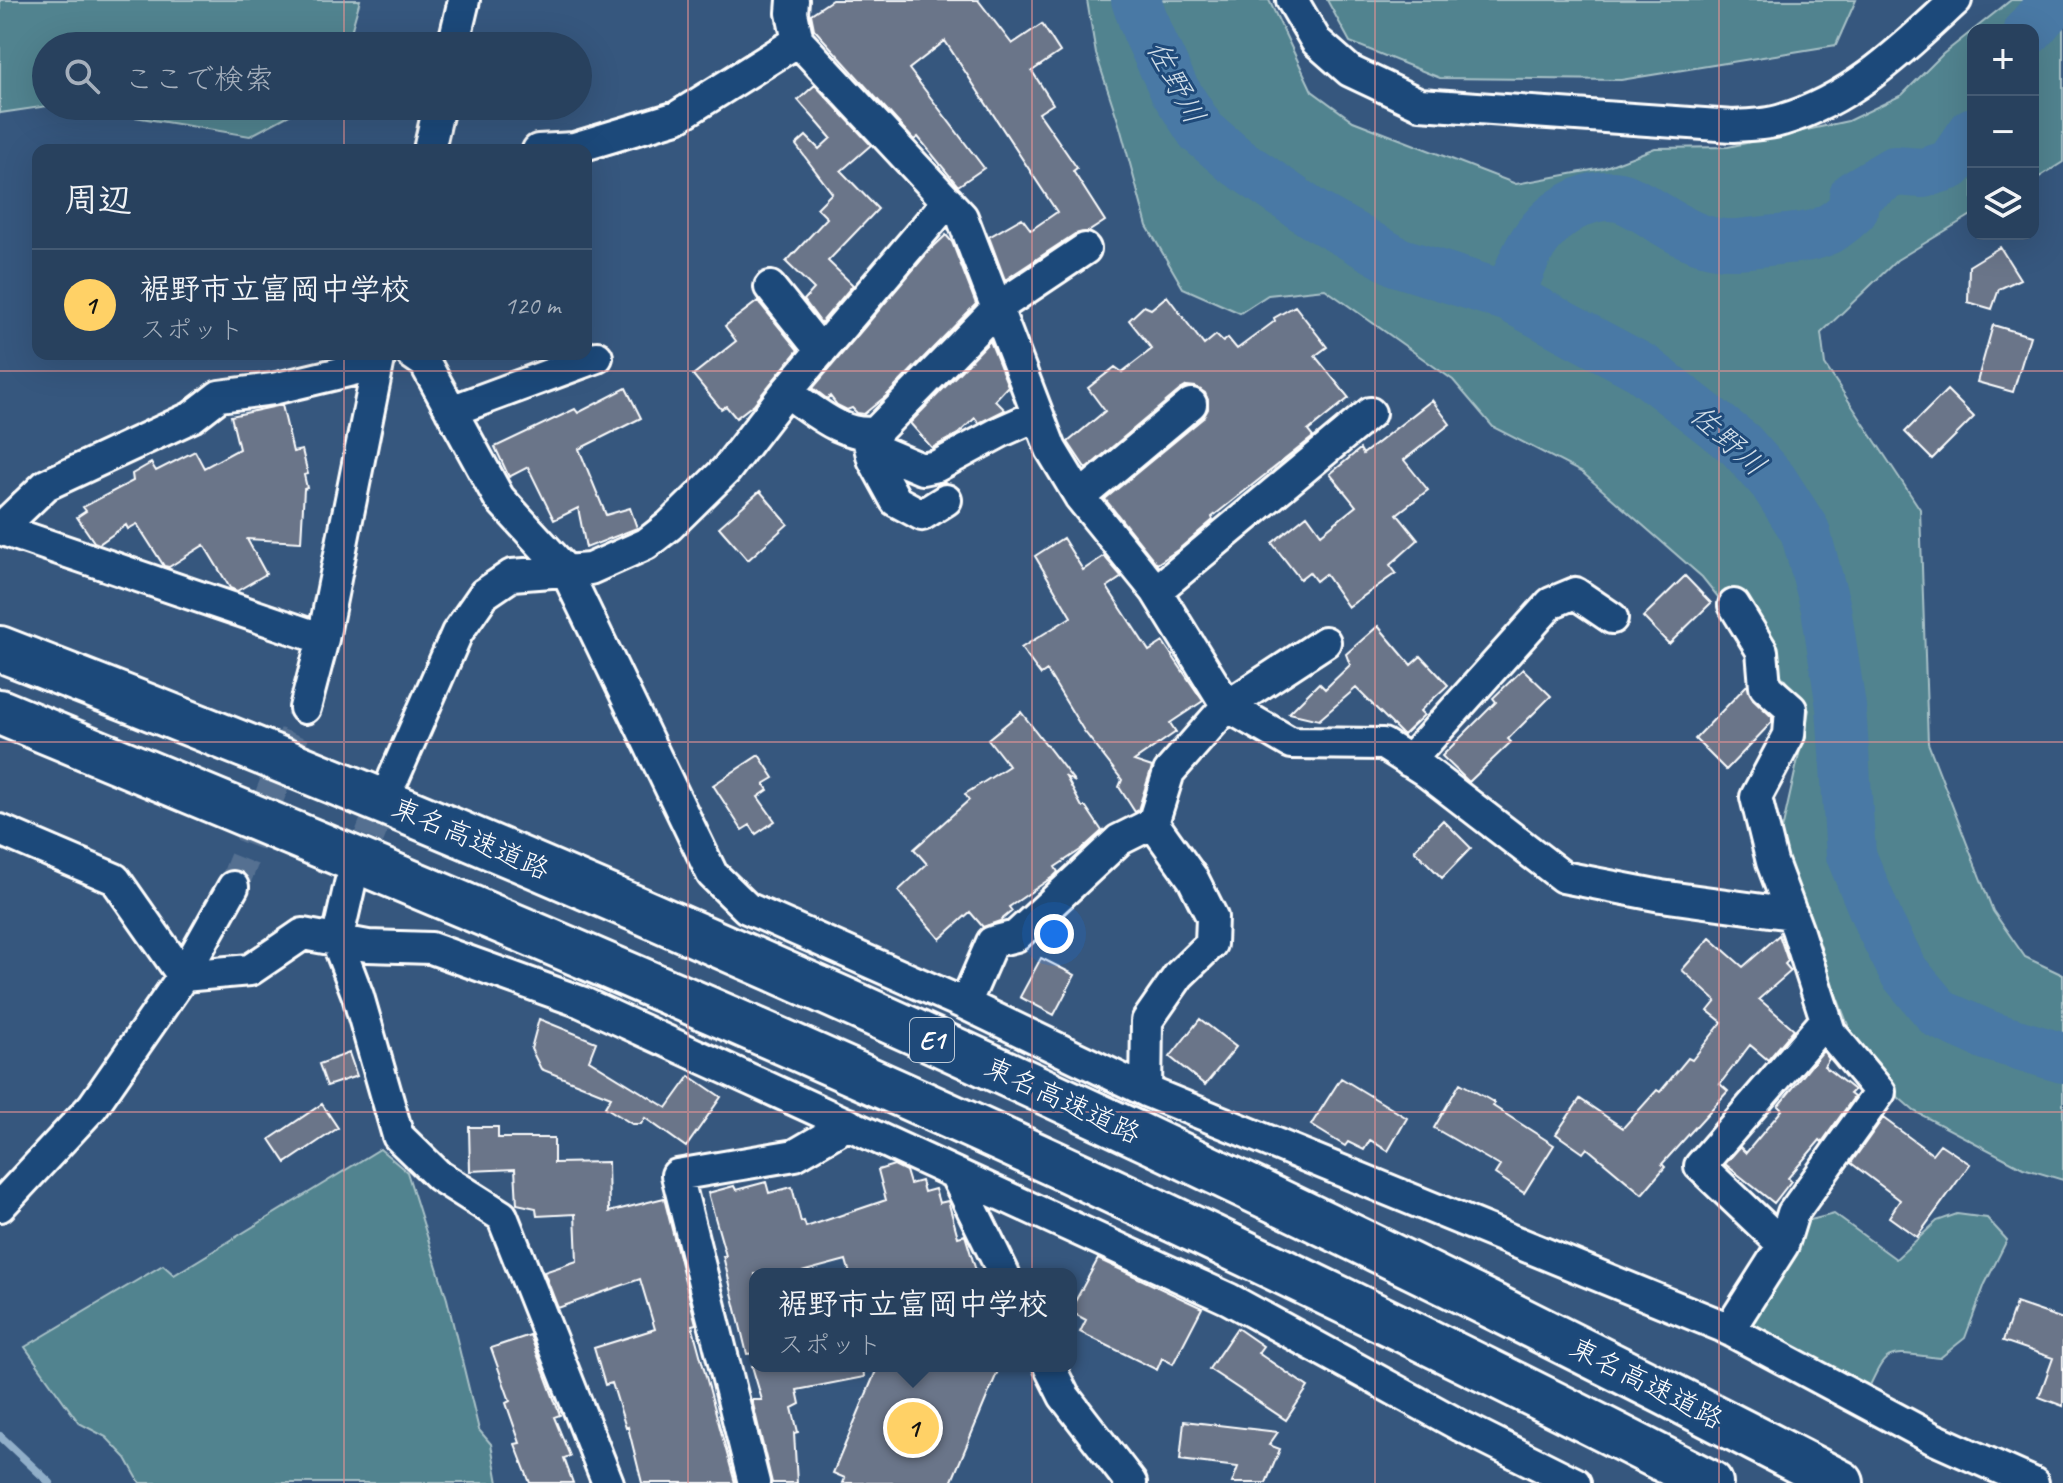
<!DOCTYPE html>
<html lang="ja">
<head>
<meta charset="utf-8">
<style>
	body { margin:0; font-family:Caveat,"Klee One",sans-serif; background:#344c67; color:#f1f3f6 }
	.controls { position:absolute; right:24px; top:24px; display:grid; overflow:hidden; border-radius:16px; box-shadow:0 8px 32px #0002 }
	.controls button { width:72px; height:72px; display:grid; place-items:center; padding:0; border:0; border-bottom:2px solid #445a73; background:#28415e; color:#f1f3f6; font:40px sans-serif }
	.you { position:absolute; left:1054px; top:934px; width:28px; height:28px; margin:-20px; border:6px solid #fff; border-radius:50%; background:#1a73e8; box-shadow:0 0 0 12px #1a73e833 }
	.badge { display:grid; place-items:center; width:52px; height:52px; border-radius:50%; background:#ffd166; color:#111; font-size:26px; font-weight:700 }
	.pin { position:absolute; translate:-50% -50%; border:4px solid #fff; box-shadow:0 2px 8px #0006 }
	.popup { position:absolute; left:749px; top:1268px; width:328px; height:104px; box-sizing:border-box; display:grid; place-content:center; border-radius:16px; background:#28415e; filter:drop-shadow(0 2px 6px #0005); font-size:26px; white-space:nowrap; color:#a5afbc }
	.popup b { font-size:30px; color:#f1f3f6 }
	.popup::after { content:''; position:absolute; left:50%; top:100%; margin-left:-16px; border:16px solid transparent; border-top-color:#28415e }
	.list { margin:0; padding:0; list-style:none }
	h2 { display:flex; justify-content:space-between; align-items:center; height:104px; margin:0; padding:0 32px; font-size:34px }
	h2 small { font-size:26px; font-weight:400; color:#a5afbc }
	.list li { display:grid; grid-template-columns:52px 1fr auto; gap:24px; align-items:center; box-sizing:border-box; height:112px; padding:0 32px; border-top:2px solid #445a73 }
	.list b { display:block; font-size:30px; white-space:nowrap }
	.list p { margin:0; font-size:26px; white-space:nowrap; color:#a5afbc }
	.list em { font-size:26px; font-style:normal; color:#a5afbc }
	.icon { flex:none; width:44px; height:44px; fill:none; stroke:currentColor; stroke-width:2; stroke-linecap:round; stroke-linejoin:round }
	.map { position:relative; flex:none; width:2063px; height:1483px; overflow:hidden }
	.search { position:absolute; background:#28415e; box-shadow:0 8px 32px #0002; left:32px; top:32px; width:560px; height:88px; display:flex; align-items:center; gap:20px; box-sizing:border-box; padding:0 28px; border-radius:44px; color:#a5afbc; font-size:30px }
	.panel { position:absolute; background:#28415e; box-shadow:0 8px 32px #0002; left:32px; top:144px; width:560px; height:216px; border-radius:16px }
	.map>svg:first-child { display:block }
	.green { fill:#51838f; stroke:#a8c1c7; stroke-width:2 }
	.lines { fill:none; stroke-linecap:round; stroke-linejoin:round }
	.stream { stroke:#91afc9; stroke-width:8 }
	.river { stroke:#4879a5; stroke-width:50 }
	.building { fill:#6b7589; stroke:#fff; stroke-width:2 }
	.minor-tunnel { stroke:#547091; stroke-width:30; stroke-dasharray:30 15; stroke-linecap:butt }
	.minor-casing { stroke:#fff; stroke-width:36 }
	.highway-casing { stroke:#fff; stroke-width:50 }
	.minor { stroke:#1f4a7a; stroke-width:30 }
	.highway { stroke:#1f4a7a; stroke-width:44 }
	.grid { fill:none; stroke:#ea9494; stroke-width:2; stroke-opacity:0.55 }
	.labels { text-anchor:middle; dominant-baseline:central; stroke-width:6; stroke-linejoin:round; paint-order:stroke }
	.shield { fill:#1f4a7a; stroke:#bcc9d7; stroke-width:2 }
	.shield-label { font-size:26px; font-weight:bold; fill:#fff }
	.street-label { font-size:28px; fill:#fff; stroke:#1f4a7a }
	.water-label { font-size:30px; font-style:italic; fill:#d1dee8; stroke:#1f4a7a }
</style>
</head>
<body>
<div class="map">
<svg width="2063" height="1483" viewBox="0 0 2063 1483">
	<rect width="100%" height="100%" fill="#36577e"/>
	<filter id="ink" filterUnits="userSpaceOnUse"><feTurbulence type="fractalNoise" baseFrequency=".0125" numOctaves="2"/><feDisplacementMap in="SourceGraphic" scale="16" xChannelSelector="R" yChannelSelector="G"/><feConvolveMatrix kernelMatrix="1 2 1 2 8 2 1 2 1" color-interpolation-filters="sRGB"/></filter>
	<g filter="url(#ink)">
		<path class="green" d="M0,0H360L347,46H46L48,106L0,113Z
			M1087,0H1269L1312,91L1353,121L1516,184L1603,168L1655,148L1728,147L1848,121L1902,95L1943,54L2011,0H2063V162L2033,181V30H1973V214L1897,260L1821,333L1825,365L1920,509L1928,743L1993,911L2025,957L2063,975V1180L2023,1168L1914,1111L1865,1068L1778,848L1809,710L1702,577L1583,473L1493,427L1453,380L1325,289L1268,295L1240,313L1183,288L1147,226L1120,127L1096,54Z
			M1327,0H1856L1836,45L1621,80L1440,78L1350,42Z
			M68,106H306L250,136Z
			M380,1149L407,1172L447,1299L479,1430L491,1444L498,1483H140L126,1458L106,1437L79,1423L25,1347L163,1265L174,1275Z
			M1834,1214L1896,1259L1937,1221L1957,1214L1987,1218L2007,1240L1985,1284L1965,1338L1940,1358C1883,1351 1888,1347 1864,1398L1749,1331L1759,1298L1806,1221Z"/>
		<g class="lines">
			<path class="stream" d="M0,1436L50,1483"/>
			<path class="river" d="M1136,0L1147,31L1174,89L1201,131L1236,161L1313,214L1398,262L1509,297L1642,368L1740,444L1773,481L1805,531L1826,608L1841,707L1851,855L1879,923L1904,972L1939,1014L1989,1036L2063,1058
				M2029,30L2055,0
				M1509,297C1518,275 1526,249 1542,231C1561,208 1599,187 1628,200C1654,212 1676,232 1704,240C1729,248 1751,242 1777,240C1812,237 1827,236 1853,210L1854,195L1894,171L1923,173L1950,165L1973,132"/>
		</g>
		<path class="building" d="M832,0H978L1012,44L1042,24L1060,52L1032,71L1053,104L1039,113L1077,168L1073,171L1105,221L1088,232L1075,234L1005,280L989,237L1022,218L1031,230L1057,212L945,41L909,69L984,168L958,186L918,137L914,140L814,29L811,14Z
			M815,85L871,145L841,171L878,209L828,261L853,285L821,323L804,300L814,289L786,262L827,218L817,208L832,193L796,145L806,136L819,149L831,138L798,100Z
			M946,235L952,242L976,304L886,396L864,414L857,413L852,408L847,410L837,405L830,396L827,399L813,388L929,251Z
			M2000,247L2020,279L1999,289L1992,309L1968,302L1969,266Z
			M1167,296L1204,345L1216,335L1223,342L1228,338L1237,349L1275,321L1274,318L1295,306L1327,347L1315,356L1349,398L1308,431L1313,437L1212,517L1213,520L1179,549L1157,564L1105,499L1203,418L1208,409V400L1205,393L1196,387L1187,386L1180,390L1086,469L1068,442L1105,411L1088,388L1115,367L1122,372L1152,349L1129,320L1144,306L1151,309Z
			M758,301L798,350L754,404L736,418L726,406L721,409L693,375L736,341L725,326Z
			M1993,325L2030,336L2013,392L1977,382Z
			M990,341L1008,386L995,400L1005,410L979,423L975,418L958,434L932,448L910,423Z
			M626,388L641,418L579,449L606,515L630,508L637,528L586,548L578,508L554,520L528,467L509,477L495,447L575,409L578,413Z
			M1947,390L1974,417L1932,459L1905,432Z
			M1432,400L1450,424L1404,460L1428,490L1397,514L1418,540L1390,565L1396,573L1348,607L1325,574L1316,581L1309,572L1300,579L1272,543L1307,515L1321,534L1356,506L1330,474L1360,449L1363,454Z
			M282,405L293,452L302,450L308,474L304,475L307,488L304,489L301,542L247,539L266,574L237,591L230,588L204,545L169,567L164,566L137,524L128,529L126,525L99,544L94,542L77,517L86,511L83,507L133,481L132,474L151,463L156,471L195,451L204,468L239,449L231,416Z
			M760,491L788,524L748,560L719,527Z
			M1063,538L1083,570L1104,556L1122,577L1107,587L1149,651L1163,642L1203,701L1170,723L1176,732L1134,761L1152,767L1138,810L1135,812L1119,787L1122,780L1084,731L1047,671L1041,675L1021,648L1071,617L1035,556Z
			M1685,576L1711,603L1669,644L1643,617Z
			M1378,626L1411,665L1421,656L1448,685L1420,711L1424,715L1403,735L1356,688L1319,720L1289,713L1319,683L1325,689L1350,665L1346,654Z
			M1523,669L1551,696L1508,739L1511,742L1469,782L1442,756L1496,702L1493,698Z
			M1747,685L1753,699L1772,717V722L1726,770L1695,739Z
			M1021,712L1075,782L1066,777L1082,807H1086L1102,831L1082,849L1055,867L1058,872L1054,876L1009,907L1012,911L1000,921L983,927L970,912L940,939L898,891L927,864L914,849L969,800L965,794L1009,766L988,739Z
			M759,755L774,778L764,784L768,790L758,797L775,821L756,834L750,825L742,830L713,785Z
			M1443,820L1471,848L1442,878L1414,850Z
			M1779,935L1788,961L1785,964L1791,971L1759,999L1794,1029L1768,1060L1750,1045L1720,1084L1728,1091L1662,1164L1665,1167L1642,1194L1587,1148L1583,1153L1556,1134L1580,1099L1623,1128L1657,1090L1660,1092L1688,1058L1692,1060L1722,1022L1708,1011L1716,1001L1682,970L1710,938L1743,967Z
			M1041,958L1075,975L1054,1015L1020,997Z
			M539,1019L596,1042L589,1060L667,1108L690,1076L721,1097L686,1147L645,1118L641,1124H632L605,1107L611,1097L541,1069L531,1049Z
			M1200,1019L1236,1047L1205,1085L1170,1057Z
			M1823,1051L1829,1059L1824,1066L1854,1090L1850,1094L1854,1097L1822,1142L1820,1140L1788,1178L1791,1181L1774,1203L1725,1164L1740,1147L1746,1153L1782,1110L1778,1106Z
			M349,1053L357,1076L327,1086L319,1064Z
			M1341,1078L1407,1118L1388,1151L1370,1140L1364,1150L1348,1142L1345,1146L1311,1125Z
			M1460,1083L1495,1103L1493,1106L1554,1145L1524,1193L1495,1174L1500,1166L1434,1128Z
			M322,1104L338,1128L286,1163L270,1139Z
			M1883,1118L1932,1154L1940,1144L1970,1164L1917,1237L1889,1217L1900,1200L1851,1163Z
			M469,1127H498V1138H554V1163L608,1162L609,1212L664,1198L696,1324L692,1325L735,1483H642L628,1427L626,1428L612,1383L605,1385L594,1348L655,1329L640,1279L558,1308L544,1272L577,1261L575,1214L537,1216L536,1208L517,1204L515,1169L470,1171Z
			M894,1165L906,1171L910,1184L921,1181L924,1192L935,1189L939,1203L948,1201L958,1237L965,1235L977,1274H850L846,1260L794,1274H755V1353L747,1354L723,1256H726L708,1193L734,1186L736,1190L766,1182L769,1193L792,1187L801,1222L804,1221L806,1227L886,1200L878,1170Z
			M1098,1259L1202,1308L1173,1364L1162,1358L1157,1370L1080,1332L1086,1320L1071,1312V1309Z
			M2016,1303L2063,1319V1406L2039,1397L2053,1358L2003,1341Z
			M1237,1328L1263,1346L1258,1353L1308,1387L1286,1420L1209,1369Z
			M530,1335L560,1415L554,1417L570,1456L564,1458L573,1483H530L515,1444L520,1443L506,1403L510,1401L491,1348Z
			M752,1366H863L864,1377L797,1390L800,1404L792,1408L798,1432L794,1433L797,1483H772L752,1400H762Z
			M878,1366H1000L951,1483H843L845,1478L833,1473Z
			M1184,1421L1278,1432L1269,1445L1280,1449L1266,1483H1232L1238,1467L1180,1460Z"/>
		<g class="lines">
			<path class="minor-tunnel" d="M352,879L390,786
				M233,887L305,708"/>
			<g class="minor-casing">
				<path id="minor" d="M793,0L792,13L798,41L962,217L1051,449L1080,497L1156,591L1227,706L1169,772L1153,823L1119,840L1016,936L992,942L965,1004
					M1292,0L1316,41L1350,71L1420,104L1733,126C1749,125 1767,125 1782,120C1853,99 1903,49 1956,0
					M453,46L464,0
					M429,150L439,106
					M538,150L574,148L677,117L798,41
					M770,287L821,351
					M412,354L425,363L499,498L566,571L712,874L747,908L965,1004L1146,1091L1722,1326L1932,1438L2033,1483
					M786,392C813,409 842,438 876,432L997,308L1085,249
					M451,411L597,357
					M868,439L873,459L896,501L922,515L946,500
					M870,447L922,469L937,466L1002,431L1038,415
					M1080,497L1191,404
					M0,529L46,485L192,417L219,396L273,389L378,364
					M0,529L323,639
					M1156,591L1370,413
					M1325,642L1227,706L1291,743L1383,744L1424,770L1563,877L1661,896L1792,914
					M305,708L323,639L380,354
					M1409,761L1551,603L1575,593L1612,618
					M394,777L457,633L484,594L512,575L590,569L646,544L669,526L726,470L786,392L948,201
					M0,830L115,879L183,976L250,970L303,934L368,946L431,948L581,1002L1229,1299L1461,1426L1575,1483
					M350,884L337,941L358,996L398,1136L439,1176L502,1216L608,1483
					M1146,1091L1147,1021L1179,975L1211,944L1212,917L1193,879L1153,823
					M955,1174L1004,1274
					M0,1206L93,1106L183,976L233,887
					M1783,1245L1700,1166L1826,1020
					M1729,1330L1783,1245L1793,1213L1880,1092L1830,1032L1797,929L1772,862L1756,797L1789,735L1791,709L1765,686L1762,651L1734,605
					M1049,1366L1064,1396L1131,1483
					M754,1483L677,1175L795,1155L848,1124"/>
			</g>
			<g class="highway-casing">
				<path id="highway" d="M0,649C630,891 1244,1172 1841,1483
					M0,712C374,867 750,1021 1117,1193C1316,1286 1515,1383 1710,1483"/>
			</g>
			<use href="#minor" class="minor"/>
			<use href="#highway" class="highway"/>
		</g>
	</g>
	<path class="grid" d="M344,0V46M688,0V1483M1032,0V1483M1375,0V1483M1719,0V1483M344,106V150M344,354V1483M0,371H2063M0,742H2063M0,1112H2063"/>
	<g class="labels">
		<rect class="shield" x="910" y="1018" width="44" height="44" rx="6"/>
		<g class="shield-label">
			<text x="932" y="1040">E1</text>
		</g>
		<g class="street-label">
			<text transform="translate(471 838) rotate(23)">東名高速道路</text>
			<text transform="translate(1063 1100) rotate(25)">東名高速道路</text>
			<text transform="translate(1647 1383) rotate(27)">東名高速道路</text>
		</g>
		<g class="water-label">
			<text transform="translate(1176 82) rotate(62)">佐野川</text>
			<text transform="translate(1728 440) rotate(42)">佐野川</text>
		</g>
	</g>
</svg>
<div class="controls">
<button>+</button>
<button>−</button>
<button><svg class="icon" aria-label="layers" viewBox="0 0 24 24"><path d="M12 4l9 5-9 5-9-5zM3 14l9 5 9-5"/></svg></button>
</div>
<div class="you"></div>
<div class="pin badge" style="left:913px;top:1428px">1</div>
<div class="popup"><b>裾野市立富岡中学校</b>スポット</div>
<div class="search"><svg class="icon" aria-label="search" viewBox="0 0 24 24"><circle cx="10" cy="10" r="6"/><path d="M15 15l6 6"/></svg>ここで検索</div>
<section class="panel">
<h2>周辺<small></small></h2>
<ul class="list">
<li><span class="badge">1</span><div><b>裾野市立富岡中学校</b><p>スポット</p></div><em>120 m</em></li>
</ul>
</section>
</div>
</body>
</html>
